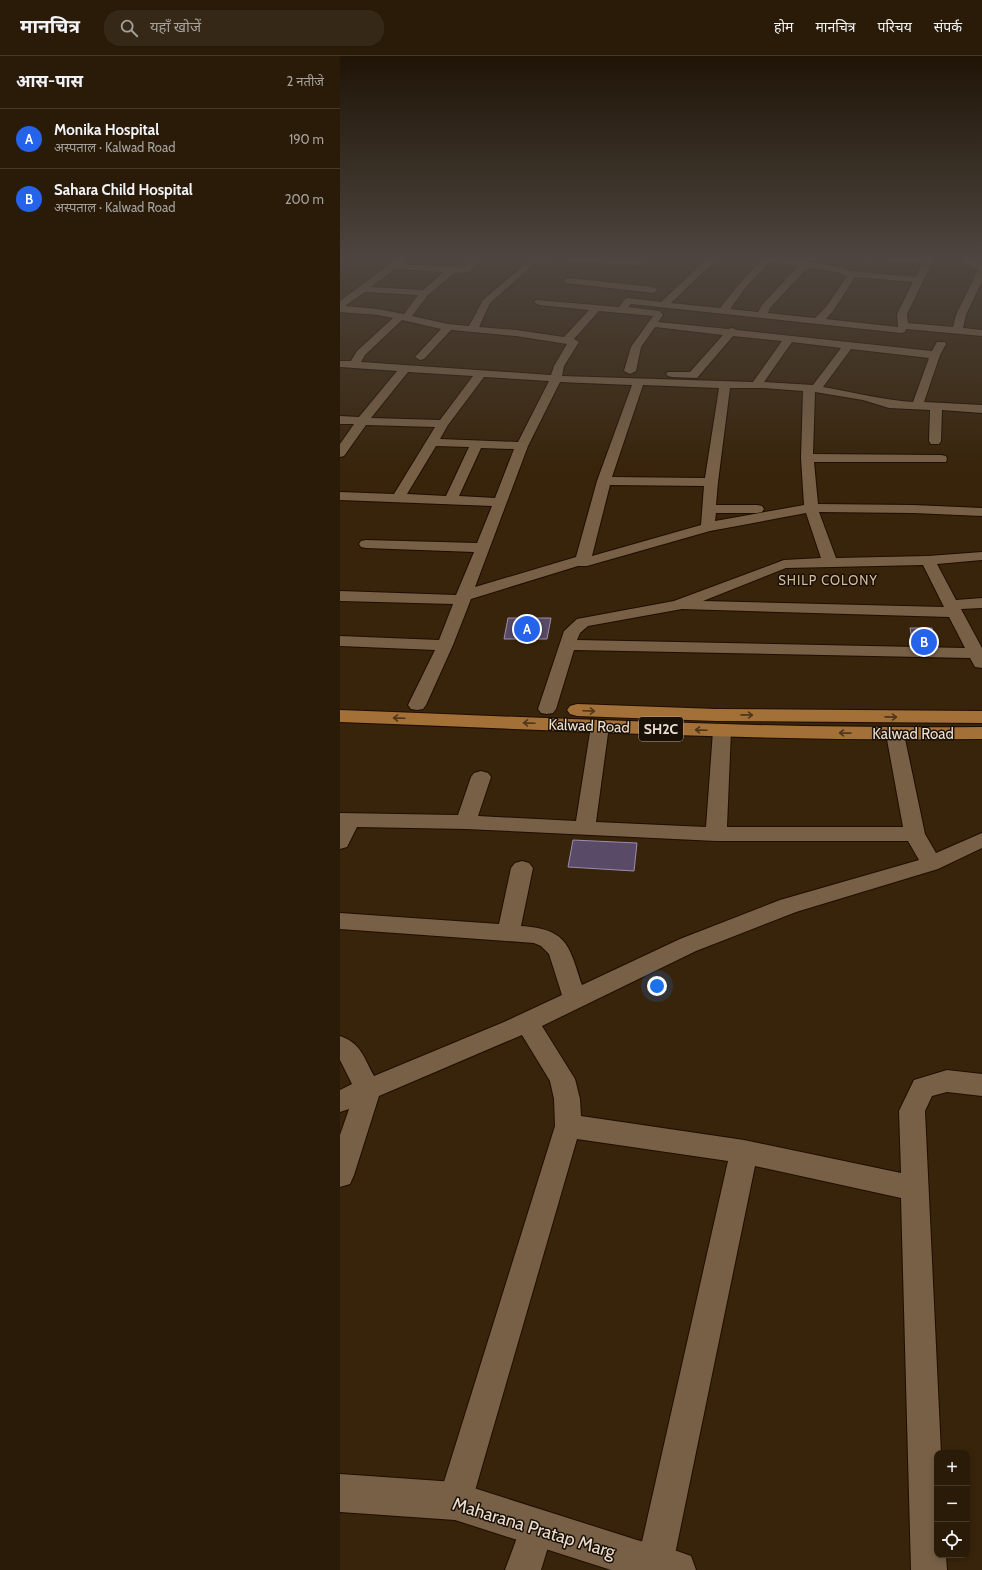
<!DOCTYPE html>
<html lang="hi">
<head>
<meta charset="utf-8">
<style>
	body { margin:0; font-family:Cabin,"Noto Sans Devanagari",sans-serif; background:#362816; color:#f1f3f6 }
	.controls { position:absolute; right:12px; bottom:12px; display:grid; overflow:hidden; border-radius:8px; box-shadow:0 2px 6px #0003 }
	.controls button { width:36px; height:36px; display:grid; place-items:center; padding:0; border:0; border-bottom:1px solid #463929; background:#2a1b08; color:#f1f3f6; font:20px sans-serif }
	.you { position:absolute; left:317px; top:930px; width:14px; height:14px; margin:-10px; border:3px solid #fff; border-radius:50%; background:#1a73e8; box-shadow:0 0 0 6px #1a73e833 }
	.badge { display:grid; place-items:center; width:26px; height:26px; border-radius:50%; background:#2563eb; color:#fff; font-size:13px; font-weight:700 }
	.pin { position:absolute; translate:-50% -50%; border:2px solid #fff; box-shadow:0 1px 4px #0006 }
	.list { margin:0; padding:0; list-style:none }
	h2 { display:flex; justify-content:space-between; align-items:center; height:52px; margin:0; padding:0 16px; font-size:17px }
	h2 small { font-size:13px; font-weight:400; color:#a5a19c }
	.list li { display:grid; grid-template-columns:26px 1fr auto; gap:12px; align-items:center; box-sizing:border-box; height:60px; padding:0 16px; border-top:1px solid #463929 }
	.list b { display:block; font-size:15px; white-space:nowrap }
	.list p { margin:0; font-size:13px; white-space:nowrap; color:#a5a19c }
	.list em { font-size:13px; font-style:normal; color:#a5a19c }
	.icon { flex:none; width:22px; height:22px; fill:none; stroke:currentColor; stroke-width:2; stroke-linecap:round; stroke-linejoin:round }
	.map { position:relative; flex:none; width:642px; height:1514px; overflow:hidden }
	header { display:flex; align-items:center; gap:24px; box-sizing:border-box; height:56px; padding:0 20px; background:#2a1b08; border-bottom:1px solid #463929 }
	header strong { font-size:19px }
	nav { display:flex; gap:22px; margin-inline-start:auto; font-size:14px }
	.search { width:280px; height:36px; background:#362816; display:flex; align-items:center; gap:10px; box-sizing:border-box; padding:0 14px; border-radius:16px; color:#a5a19c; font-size:15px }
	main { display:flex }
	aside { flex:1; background:#2a1b08 }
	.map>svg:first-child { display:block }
	.building { fill:#594b68; stroke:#9b8dac }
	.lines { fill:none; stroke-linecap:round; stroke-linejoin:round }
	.minor-casing { stroke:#1f0d00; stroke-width:2 }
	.tertiary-casing { stroke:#1f0d00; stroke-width:2 }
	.primary-casing { stroke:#1f0d00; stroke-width:2 }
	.minor { fill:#776046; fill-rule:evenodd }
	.tertiary { fill:#776046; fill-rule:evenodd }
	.primary { fill:#a37038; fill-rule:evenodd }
	.oneway { stroke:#50361a }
	.labels { text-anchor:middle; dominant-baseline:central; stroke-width:3; stroke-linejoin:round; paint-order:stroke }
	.far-neighbourhood-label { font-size:13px; letter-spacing:1px; fill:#d4ba9e; stroke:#191006 }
	.shield { fill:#191006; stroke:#ada093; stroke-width:1 }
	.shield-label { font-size:14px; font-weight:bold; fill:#ecded0 }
	.street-label { font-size:15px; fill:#ecded0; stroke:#191006 }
	.near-street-label { font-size:18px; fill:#ecded0; stroke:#191006 }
</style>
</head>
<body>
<header>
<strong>मानचित्र</strong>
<div class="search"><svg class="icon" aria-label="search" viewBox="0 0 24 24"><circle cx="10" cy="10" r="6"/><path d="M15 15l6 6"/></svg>यहाँ खोजें</div>
<nav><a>होम</a><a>मानचित्र</a><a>परिचय</a><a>संपर्क</a></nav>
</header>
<main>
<aside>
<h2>आस-पास<small>2 नतीजे</small></h2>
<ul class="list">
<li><span class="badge">A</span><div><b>Monika Hospital</b><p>अस्पताल · Kalwad Road</p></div><em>190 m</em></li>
<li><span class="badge">B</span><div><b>Sahara Child Hospital</b><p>अस्पताल · Kalwad Road</p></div><em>200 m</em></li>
</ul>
</aside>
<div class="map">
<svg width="642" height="1514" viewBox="0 0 642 1514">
	<rect width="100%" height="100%" fill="#38240b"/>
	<path class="building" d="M168,562H211L207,583H164Z
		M570,572H592L596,590L573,589Z
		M233,784L297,787L294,815L228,811Z"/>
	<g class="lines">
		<g class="minor-casing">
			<path id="minor" d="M0,200H9L0,206Z
				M61,200H70L61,208L124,211L136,200H145L129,216L114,217L88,239L72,260L108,268L129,270L143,244L191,203L186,202L185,200H229L305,205L306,207L305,209L302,210L200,203L150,247L139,271L176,274L224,281L249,254L199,249L194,246L196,244L279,251L285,243L288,242L321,246L367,203L368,200H376L374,206L331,247L380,252L400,227L423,203L420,200L465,205L499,211L511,215L576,221L582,207L520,203L516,200H554L586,202L590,200H600L592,207L567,258L568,267L613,271L616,259L638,214L611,200H622L642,209V225L626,259L623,272L642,274V280L566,273L565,276L561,277L291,248L288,251L320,255L323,259L318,266L388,273L392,272L397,274L592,295L597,286H605L606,288L600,299L584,346L642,349V357L602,354L601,385L599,388H591L589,385L590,354L549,352L523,344L475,336L473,398L601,399L606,400L607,403L606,406H474L478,448L573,449L642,452V460L573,457L479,456L496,502L588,500L642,496V504L597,508L616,544L642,542V552L621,553L642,592V612L635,611L630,602L234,594L216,653L213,657L207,658L201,657L198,653L224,575L237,563L334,545L444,504L481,502L466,457L370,475L247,510H238L131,543L113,589L86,649L83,653L77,654L71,653L68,649L95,594L0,590V580L99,584L113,548L0,545V535L116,539L134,496L26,492L21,491L19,488L21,485L26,484L137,487L152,450L0,444V436L54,438L95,371L26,369L4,400L0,401V388L14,368H0V360L19,361L57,315L0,311V305H11L17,295L53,262L38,259L0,256V245ZM430,206L458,210L422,249L418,256L390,253L406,231ZM467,212L497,216L507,220L486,251L475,262L428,257L430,252ZM55,213L104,216L83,234L31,231ZM515,221L573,226L557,258L558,271L486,263L493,255ZM25,236L78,239L64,258L38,253L5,250ZM259,255L313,260L291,291L284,315L290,318L296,315L301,291L315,271L383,279L350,316H328L326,318L328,320L332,321L357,322L393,280L442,285L413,326L222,320L224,310L239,286L234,283ZM62,264L101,273L75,301L80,304L84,303L111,274L176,280L227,288L214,310L211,319L21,306L25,299ZM452,286L501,292L473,329L424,326ZM511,293L589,302L573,346C543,344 513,336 483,331ZM68,316L133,320L100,364L31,362ZM144,321L209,325L178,386L100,383L108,369ZM220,326L292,329L257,425L236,501L135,531L188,390ZM303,329L379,332L365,422L272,421ZM390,332H423L463,335L461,402L464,449L375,465L376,457H417L422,456L424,453L422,450L417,449H376L378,426ZM96,390L129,391L106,440L67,438ZM141,392L174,393L155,442L119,440ZM270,429L364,430L361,469L252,500ZM583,509L604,551L363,545L446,512ZM342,553L609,561L625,592L237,584L240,577L248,570Z
				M229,222L313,231L318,234L313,237L226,227L224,225L226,223Z
				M260,665L266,666L269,670L256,766L366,771L373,675L376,671L382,669L388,671L391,675L387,771H563L546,678L548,674L555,672L562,674L564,678L585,778L596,797L642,777V792L598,813L456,856L356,895L202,970L235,1023L240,1043L241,1060L404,1084L561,1117L559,1055L574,1024L607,1014L642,1018V1040L607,1036L592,1040L585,1055L601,1397H597V1499H606L607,1514H571L561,1142L415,1110L333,1508L330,1514H300L297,1508L388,1105L237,1083L132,1445L127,1457L115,1462L103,1457L98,1445L215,1070L214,1043L210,1025L182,979L39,1040L14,1119L10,1128L0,1131V1079L9,1053L0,1056V1034L12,1028L0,1004V980C21,987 24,1002 34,1020L164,966L222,939L209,898L201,890L194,887L0,873V857L159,868L171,812L175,807L182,805L189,807L193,812L181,870C228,873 229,890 242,929L340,883L440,844L579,804L568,785H376L126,773L17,771L7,791L0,793V757L118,759L131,721L134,717L141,715L148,717L151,721L138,760L236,765L251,670L254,666Z
				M197,1455L209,1460L214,1472L201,1514H165L185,1460Z"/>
		</g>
		<g class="tertiary-casing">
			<path id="tertiary" d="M0,1418L115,1426L297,1484L337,1495L351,1500L356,1514H271L115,1464L0,1456Z"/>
		</g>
		<g class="primary-casing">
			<path id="primary" d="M237,648L376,653L642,655V667L376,665L237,660L230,658L227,654L230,650Z
				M0,654C214,662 428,673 642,671V683C428,686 214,674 0,666Z"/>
		</g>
		<use href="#minor" class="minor"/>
		<use href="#tertiary" class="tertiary"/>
		<use href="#primary" class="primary"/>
	</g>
	<defs><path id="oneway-shaft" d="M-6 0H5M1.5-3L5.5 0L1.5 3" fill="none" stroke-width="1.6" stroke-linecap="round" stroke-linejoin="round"/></defs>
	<g class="oneway">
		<use href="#oneway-shaft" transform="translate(249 655) rotate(2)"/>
		<use href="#oneway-shaft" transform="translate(407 659) rotate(1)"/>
		<use href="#oneway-shaft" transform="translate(551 661) rotate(1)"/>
		<use href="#oneway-shaft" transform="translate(59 662) rotate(-178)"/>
		<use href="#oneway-shaft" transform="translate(189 667) rotate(-178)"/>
		<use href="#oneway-shaft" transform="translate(361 674) rotate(-178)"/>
		<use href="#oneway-shaft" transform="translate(505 677) rotate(-179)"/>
	</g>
	<linearGradient id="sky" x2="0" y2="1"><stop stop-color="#1f1406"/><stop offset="0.49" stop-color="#4d453f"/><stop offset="1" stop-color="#4d453f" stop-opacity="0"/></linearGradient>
	<rect width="642" height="412" fill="url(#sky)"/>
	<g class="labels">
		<g class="far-neighbourhood-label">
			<text x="488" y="524">SHILP COLONY</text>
		</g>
		<rect class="shield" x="299" y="661" width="44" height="24" rx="3"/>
		<g class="shield-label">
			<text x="321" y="673">SH2C</text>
		</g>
		<g class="street-label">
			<text transform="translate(249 670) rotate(2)">Kalwad Road</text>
			<text x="573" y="678">Kalwad Road</text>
		</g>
		<g class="near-street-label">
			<text transform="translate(194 1472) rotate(17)">Maharana Pratap Marg</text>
		</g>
	</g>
</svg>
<div class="controls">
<button>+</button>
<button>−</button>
<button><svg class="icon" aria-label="locate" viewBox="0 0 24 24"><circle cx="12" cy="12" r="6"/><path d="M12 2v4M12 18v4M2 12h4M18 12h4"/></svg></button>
</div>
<div class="you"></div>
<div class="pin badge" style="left:187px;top:573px">A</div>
<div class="pin badge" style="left:584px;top:586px">B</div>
</div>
</main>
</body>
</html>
